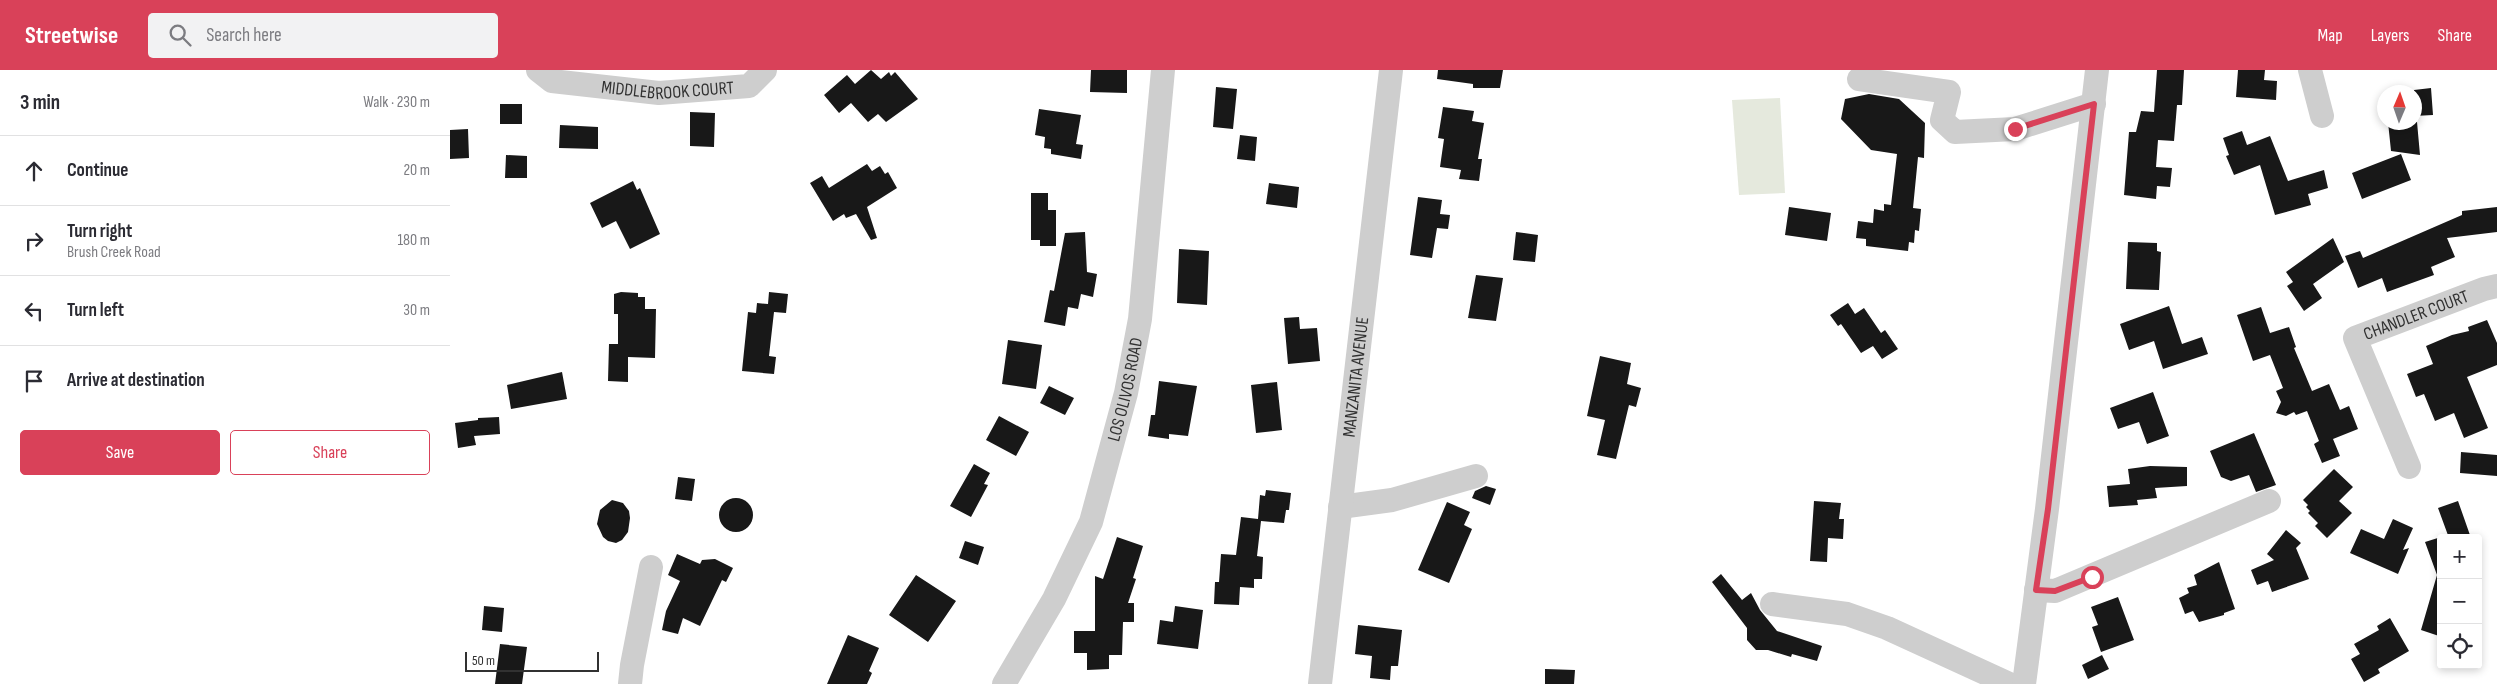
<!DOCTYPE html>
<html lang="en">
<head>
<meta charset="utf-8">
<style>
	body { margin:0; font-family:"Sofia Sans Condensed",sans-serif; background:#f2f2f3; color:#2b2b33 }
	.controls { position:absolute; right:15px; bottom:15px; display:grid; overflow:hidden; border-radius:5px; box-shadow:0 2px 8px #0003 }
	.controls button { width:45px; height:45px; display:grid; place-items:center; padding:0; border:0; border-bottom:1px solid #e1e1e2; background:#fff; color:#2b2b33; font:25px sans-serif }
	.compass { position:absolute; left:1927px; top:15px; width:45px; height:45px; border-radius:50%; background:#fff; box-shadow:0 2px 8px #0003; rotate:2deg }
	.scale { position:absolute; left:15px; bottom:12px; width:134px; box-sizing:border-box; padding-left:5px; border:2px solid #313131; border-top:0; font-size:14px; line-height:18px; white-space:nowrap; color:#313131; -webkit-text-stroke:4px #fff; paint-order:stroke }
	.stop { position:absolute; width:15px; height:15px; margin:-11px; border:4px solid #d94159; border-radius:50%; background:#fff }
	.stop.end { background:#d94159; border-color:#fff; box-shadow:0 1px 5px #0008 }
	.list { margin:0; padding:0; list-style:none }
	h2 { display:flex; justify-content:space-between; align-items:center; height:65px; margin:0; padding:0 20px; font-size:21px }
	h2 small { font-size:16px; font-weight:400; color:#7c7c81 }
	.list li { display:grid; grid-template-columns:32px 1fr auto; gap:15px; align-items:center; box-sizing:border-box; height:70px; padding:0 20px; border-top:1px solid #e1e1e2 }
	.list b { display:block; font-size:19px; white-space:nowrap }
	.list p { margin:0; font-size:16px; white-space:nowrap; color:#7c7c81 }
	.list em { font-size:16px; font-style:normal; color:#7c7c81 }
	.actions { display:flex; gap:10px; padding:15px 20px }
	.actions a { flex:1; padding:11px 0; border:1px solid #d94159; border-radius:5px; text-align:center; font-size:18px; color:#d94159 }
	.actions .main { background:#d94159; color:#fff }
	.icon { flex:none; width:28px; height:28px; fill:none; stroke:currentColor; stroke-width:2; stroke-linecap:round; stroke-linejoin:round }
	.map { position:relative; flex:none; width:2047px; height:614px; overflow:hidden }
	header { display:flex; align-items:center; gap:30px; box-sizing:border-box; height:70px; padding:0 25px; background:#d94159; color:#fff }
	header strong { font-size:24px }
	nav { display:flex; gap:28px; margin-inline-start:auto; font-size:18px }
	.search { width:350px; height:45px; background:#f2f2f3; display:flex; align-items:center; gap:12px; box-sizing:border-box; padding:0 18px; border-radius:5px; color:#7c7c81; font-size:19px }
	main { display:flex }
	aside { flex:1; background:#fff }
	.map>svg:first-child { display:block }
	.green { fill:#e5e9dd }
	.building { fill:#181818 }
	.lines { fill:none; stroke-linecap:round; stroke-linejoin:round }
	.minor { stroke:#cecece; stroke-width:24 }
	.route { stroke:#d94159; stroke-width:6 }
	.labels { text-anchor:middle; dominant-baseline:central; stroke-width:5; stroke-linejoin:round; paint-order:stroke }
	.street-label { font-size:18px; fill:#313131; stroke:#fff }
</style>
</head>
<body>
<header>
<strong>Streetwise</strong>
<div class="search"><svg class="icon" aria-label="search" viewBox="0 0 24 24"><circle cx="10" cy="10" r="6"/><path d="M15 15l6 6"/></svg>Search here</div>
<nav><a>Map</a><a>Layers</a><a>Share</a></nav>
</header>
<main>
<aside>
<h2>3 min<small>Walk · 230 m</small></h2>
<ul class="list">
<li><svg class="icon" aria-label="ahead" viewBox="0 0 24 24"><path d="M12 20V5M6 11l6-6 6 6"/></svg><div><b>Continue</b></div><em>20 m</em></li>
<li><svg class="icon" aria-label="right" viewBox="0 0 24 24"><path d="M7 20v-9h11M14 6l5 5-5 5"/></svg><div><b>Turn right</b><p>Brush Creek Road</p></div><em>180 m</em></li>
<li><svg class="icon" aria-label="left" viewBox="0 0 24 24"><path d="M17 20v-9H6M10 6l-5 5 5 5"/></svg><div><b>Turn left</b></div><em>30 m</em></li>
<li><svg class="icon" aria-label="arrive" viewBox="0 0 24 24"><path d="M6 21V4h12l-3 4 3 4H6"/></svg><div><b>Arrive at destination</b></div></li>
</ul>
<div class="actions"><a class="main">Save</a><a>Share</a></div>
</aside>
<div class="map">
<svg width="2047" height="614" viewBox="0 0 2047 614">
	<rect width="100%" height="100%" fill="#fff"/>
	<path class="green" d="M1330,28L1335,123L1289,125L1282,30Z"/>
	<path class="building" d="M421,0L431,9L439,2L441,6L445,2L468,29L436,52L428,44L418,52L401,33L389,43L374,25L397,5L405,14Z
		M641,0H677V23L640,22Z
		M988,0H1053L1050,18H1023V14L987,9Z
		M1707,0H1734L1732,35H1727L1724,71L1708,70L1706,97L1722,98L1720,117L1707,116L1706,129L1674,125L1679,62H1686L1691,41L1704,42Z
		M1788,0H1815L1814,10L1827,11L1826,30L1786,27Z
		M766,17L787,19L783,59L763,57Z
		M1981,18L1983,45L1964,46V20Z
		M1419,24L1449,29L1475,53L1474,88L1468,87L1463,138L1471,139L1469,161L1465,160L1464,173L1459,172L1458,181L1416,176V169L1406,168L1408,151L1423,153L1424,139L1434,141V134L1441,135L1447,84L1421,80L1391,49L1395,29Z
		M50,34H72V54H50Z
		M993,37L1024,41L1022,51L1034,53L1028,89H1032L1029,111L1009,109L1011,100L990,97L994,69L988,68Z
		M589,39L631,45L626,74L633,75L631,89L601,84V79L594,78L595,67L585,65Z
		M240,42L265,43L264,77L240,76Z
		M1938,52H1967L1970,85L1941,81Z
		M110,55L148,57V79L109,78Z
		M18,59L19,88L0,89V60Z
		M1792,61L1797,75L1820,66L1838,111L1874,100L1878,118L1858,124L1861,135L1825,145L1810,95L1784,105L1776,86L1779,85L1773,68Z
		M790,65L807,67L805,91L787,89Z
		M1951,84L1961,110L1912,129L1902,103Z
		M56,85L77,86V108H55Z
		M417,94L422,101L430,96L435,104L438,102L447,118L417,137L427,168L421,170L406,144L396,148L394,144L383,151L360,113L372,106L379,118Z
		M183,111L187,120L190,118L210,164L180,179L166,151L152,158L140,133Z
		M819,113L849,117L847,138L816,134Z
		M581,123H598V140H606V176H590V170H581Z
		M968,127L992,130L990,144L1000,145L998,159L987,158L982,188L960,185Z
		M1339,137L1381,143L1377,171L1335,165Z
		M2047,137V162L1997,168L2005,187L1981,197L1984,205L1937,222L1932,208L1908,218L1895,186L1910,181L1913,188L2012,145V141Z
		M635,162L637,202L647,204L643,227L631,224L628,239L618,237L615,256L594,252L600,220L604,221L615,163Z
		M1066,162L1088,165L1085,192L1063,190Z
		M1883,168L1894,192L1863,214L1872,228L1854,241L1837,216L1843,212L1836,202Z
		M1678,172L1707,173V181L1711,182L1709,220L1676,219Z
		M729,179L759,181L757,235L727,233Z
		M1026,205L1053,208L1046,251L1018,248Z
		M171,222L188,223V227H195V239H206L205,288L178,287V312L158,311L159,274H168V244H164V224Z
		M319,222L338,224L336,243L324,242L319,286L326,287L324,304L292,301L298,242L306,243L307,233L318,234Z
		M1398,233L1405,244L1414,238L1431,263L1435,260L1448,279L1432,289L1423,276L1411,283L1391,254L1388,256L1380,245Z
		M1719,236L1732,274L1752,267L1758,284L1713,299L1704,271L1679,280L1670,254Z
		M1811,237L1820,263L1839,257L1846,277L1844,278L1862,321L1879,314L1890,340L1899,336L1908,359L1883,369L1890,386L1872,393L1864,374L1869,371L1857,341L1846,345L1844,342L1836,346L1826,343L1831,332L1826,321L1833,318L1820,285L1803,291L1787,245Z
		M849,247L850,259L867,258L870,291L838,294L834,248Z
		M2037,250L2047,273V295L2017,307L2038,358L2014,368L2004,343L1985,351L1974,324L1966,327L1957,304L1983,294L1976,276L2002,265L2019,261L2018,257Z
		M558,270L592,275L586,319L552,314Z
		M1150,286L1181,293L1177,314L1191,318L1186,337L1179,335L1166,389L1147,385L1155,350L1137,346Z
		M112,302L117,329L61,339L57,315Z
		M709,311L747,316L738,366L719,364V369L698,366L701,345H705Z
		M827,312L832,360L806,363L801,315Z
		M599,316L624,328L615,345L590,333Z
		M1703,322L1719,366L1697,374L1689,352L1668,359L1660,338Z
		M549,346L579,362L566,386L536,370Z
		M49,347L50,364L24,366L26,375L8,378L5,353L28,350V348Z
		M1804,363L1826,415L1806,422L1799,405L1781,411L1771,407L1760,381Z
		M2011,382L2047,385V406L2010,403Z
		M524,394L540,403L534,414L538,415L521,447L500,436Z
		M1700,396L1737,397V416L1705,418L1707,428L1687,430L1688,435L1659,437L1657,416L1680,414L1678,399Z
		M1884,399L1903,417L1889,431L1902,443L1877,468L1865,456L1868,453L1858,443L1860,441L1856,437L1858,435L1853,430Z
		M228,407L245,409L242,431L225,429Z
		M1036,416L1046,419L1040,435L1022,428L1025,421Z
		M816,420L841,423L839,440H836L834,453L811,451L807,486L813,487L812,509H804V518L790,517L789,535L764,534L765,512H769L771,484L786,485L791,447L808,449L810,425L815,426Z
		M269 445a17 17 0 1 1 34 0a17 17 0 1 1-34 0Z
		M162,430L173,433L179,441L180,448L178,462L172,470L166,473L158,471L153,467L147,454L150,440Z
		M1364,431L1391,433L1389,449H1394L1393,469L1378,468L1377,492L1360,491Z
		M2008,431L2014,448L2021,468H1999L1988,438Z
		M997,432L1020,442L1014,455L1022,459L999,513L968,500Z
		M1943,449L1963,458L1953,480L1959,478L1948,504L1900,483L1911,459L1934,469Z
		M1836,460L1851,473L1846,478L1859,509L1822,522L1818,511L1807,515L1801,500L1824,490L1817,484Z
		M667,467L693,476L683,508L686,509L678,533H684V552H673L672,585H659V599L637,600V583H624V561H645V506L653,509Z
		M1991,467V558L1989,566L1971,560L1987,505L1975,472Z
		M515,471L534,477L528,495L509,488Z
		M227,484L250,494L252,490L265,489L283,498L276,512L272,510L250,556L233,548L228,564L212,560L216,541L230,511L218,505Z
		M1769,492L1785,539L1774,543V545L1749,552L1743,541L1735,544L1729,528L1739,523L1737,518L1747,515L1744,505Z
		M1271,504L1292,530L1301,523L1310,540L1327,561L1372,576L1367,591L1342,584L1341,587L1318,580H1306L1297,570V558L1262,512Z
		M466,505L506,531L478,572L439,545Z
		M1668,527L1684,570L1651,582L1642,557L1648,555L1641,537Z
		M34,536L54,538L52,562L32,560Z
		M725,536L753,540L748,579L707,574L710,550L723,552Z
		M1940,548L1959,581L1928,599L1930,603L1914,612L1901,589L1910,584L1904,574L1929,560L1927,556Z
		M908,555L952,560L948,596H941L940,610L920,608L922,586L905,584Z
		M398,565L429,578L419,601L422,603L417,614H377Z
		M50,574L77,577L72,614H45Z
		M1652,585L1659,599L1638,609L1632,595Z
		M1095,599L1125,600L1124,614H1095Z"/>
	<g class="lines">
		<g class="minor">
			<path id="s1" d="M88,0L102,11L209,23L299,16L315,0"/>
			<path d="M1860,0L1872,46"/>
			<path d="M1409,9L1499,22L1492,50L1505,62L1565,59L1644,34"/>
			<path id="s2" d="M1959,397L1905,268L2034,219L2047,216"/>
			<path d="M890,437L942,430L1026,406"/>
			<path d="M1586,520L1605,521L1819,431"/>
			<path d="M1322,534L1397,544L1437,558L1559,614"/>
			<path d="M180,614L182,595L201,497"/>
			<path id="s3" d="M554,614L604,529L641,452L676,323L690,249L713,0"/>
			<path id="s4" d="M870,614L941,0"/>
			<path d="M1574,614L1597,439L1647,0"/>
		</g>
	</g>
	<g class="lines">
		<path class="route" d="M1565,59L1644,34L1598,439L1586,520L1605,521L1642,507"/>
	</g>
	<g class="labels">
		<g class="street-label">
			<text stroke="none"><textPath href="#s1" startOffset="134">MIDDLEBROOK COURT</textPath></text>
			<text stroke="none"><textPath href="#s2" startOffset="205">CHANDLER COURT</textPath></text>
			<text stroke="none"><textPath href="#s4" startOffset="309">MANZANITA AVENUE</textPath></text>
			<text stroke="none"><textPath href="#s3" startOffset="321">LOS OLIVOS ROAD</textPath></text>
		</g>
	</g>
</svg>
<div class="controls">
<button>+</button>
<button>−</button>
<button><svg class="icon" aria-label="locate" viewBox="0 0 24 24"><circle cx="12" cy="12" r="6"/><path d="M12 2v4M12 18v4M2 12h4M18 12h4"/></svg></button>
</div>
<svg class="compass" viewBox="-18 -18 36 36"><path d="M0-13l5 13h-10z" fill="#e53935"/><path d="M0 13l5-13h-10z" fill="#7c7c81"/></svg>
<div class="scale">50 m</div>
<div class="stop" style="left:1642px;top:507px"></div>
<div class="stop end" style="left:1565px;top:59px"></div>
</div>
</main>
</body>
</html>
